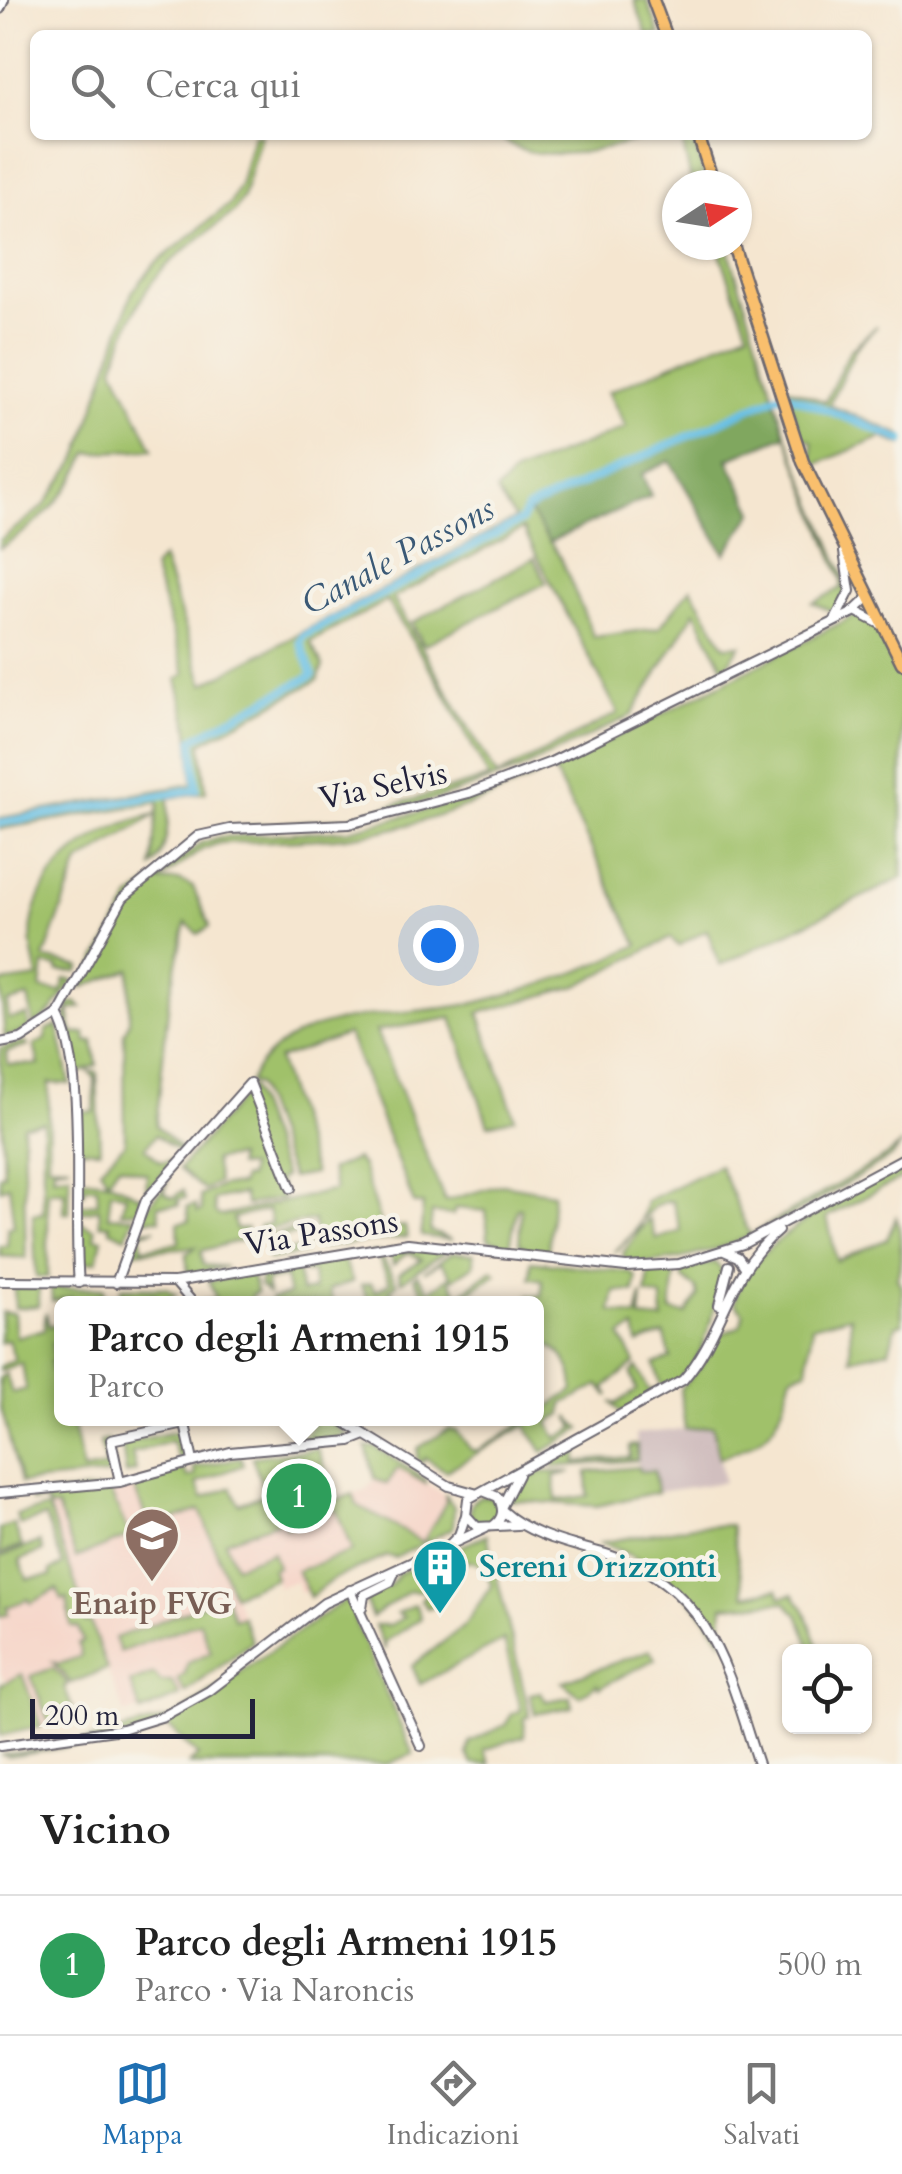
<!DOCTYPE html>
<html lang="it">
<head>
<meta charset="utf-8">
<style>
	body { margin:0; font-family:Cardo,serif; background:#f6f6f6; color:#222 }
	.controls { position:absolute; right:30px; bottom:30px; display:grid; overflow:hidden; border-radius:15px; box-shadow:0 2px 8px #0004 }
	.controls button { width:90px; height:90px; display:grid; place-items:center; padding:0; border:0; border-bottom:2px solid #e0e0e0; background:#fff; color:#222; font:50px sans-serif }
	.compass { position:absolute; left:662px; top:170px; width:90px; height:90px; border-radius:50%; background:#fff; box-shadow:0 2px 8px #0004; rotate:78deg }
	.scale { position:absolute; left:30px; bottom:25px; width:225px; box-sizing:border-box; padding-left:10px; border:5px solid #22223b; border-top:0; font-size:28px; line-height:35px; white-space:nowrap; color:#22223b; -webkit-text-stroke:8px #f7f3e8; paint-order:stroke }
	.you { position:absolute; left:438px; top:945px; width:35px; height:35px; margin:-25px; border:8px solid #fff; border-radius:50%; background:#1a73e8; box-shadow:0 0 0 15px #1a73e833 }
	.badge { display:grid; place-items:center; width:65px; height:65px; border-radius:50%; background:#1f6fb2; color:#fff; font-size:32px; font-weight:700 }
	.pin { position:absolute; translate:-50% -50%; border:5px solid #fff; box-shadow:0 2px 10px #0006 }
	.popup { position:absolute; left:54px; top:1296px; width:490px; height:130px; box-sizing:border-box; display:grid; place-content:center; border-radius:15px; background:#fff; filter:drop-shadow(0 2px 8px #0005); font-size:32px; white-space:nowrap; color:#767676 }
	.popup b { font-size:38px; color:#222 }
	.popup::after { content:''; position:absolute; left:50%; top:100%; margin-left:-20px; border:20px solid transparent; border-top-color:#fff }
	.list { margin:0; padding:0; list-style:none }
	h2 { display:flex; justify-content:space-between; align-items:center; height:130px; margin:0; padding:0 40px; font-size:42px }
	h2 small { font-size:32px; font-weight:400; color:#767676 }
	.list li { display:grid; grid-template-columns:65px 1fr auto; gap:30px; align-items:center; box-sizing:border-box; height:140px; padding:0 40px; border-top:2px solid #e0e0e0 }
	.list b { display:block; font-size:38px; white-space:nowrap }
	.list p { margin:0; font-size:32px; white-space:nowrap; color:#767676 }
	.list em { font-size:32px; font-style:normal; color:#767676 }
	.icon { flex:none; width:55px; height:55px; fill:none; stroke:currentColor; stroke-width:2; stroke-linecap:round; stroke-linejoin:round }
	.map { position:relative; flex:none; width:902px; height:1764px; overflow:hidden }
	.search { position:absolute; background:#fff; box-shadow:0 2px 8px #0004; left:30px; right:30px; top:30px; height:110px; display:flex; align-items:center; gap:25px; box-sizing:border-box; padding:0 35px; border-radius:15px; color:#767676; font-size:38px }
	.sheet { height:270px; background:#fff }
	nav { display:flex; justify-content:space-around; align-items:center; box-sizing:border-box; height:140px; border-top:2px solid #e0e0e0; background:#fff; font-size:28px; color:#767676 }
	nav a { display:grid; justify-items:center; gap:5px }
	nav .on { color:#1f6fb2 }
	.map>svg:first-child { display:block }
	.built { fill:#f6d2c5 }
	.industrial { fill:#d1bfbf }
	.green { fill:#a0c16a; stroke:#617252; stroke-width:2.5; fill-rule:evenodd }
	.forest { fill:#80a75e; stroke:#51644c; stroke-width:2.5 }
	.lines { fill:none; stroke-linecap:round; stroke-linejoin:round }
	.canal { stroke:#67c0e5; stroke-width:8 }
	.minor-casing { stroke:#6c676f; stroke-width:12 }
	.major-casing { stroke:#6c676f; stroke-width:15 }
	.minor { stroke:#fff; stroke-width:8 }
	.major { stroke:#f9bf6d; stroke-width:10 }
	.labels { text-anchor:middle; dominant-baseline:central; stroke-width:9; stroke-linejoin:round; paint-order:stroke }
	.street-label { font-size:32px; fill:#22223b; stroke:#f7f3e8 }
	.culture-label { font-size:32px; font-weight:bold; fill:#0d838f; stroke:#f7f3e8; text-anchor:start }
	.education-label { font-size:32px; font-weight:bold; fill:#785e54; stroke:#f7f3e8 }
	.water-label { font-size:35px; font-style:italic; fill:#3a5976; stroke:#f7f3e8 }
</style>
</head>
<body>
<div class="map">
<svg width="902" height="1764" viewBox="0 0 902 1764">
	<rect width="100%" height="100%" fill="#f7f3e8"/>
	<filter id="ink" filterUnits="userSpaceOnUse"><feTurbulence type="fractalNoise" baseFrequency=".01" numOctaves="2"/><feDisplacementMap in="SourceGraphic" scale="20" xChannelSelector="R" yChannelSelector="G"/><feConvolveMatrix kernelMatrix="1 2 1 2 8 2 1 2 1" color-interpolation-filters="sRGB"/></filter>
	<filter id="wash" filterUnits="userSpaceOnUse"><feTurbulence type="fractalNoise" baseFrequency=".0048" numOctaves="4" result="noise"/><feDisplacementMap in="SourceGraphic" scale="40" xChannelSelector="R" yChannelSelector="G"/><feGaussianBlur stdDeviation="2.25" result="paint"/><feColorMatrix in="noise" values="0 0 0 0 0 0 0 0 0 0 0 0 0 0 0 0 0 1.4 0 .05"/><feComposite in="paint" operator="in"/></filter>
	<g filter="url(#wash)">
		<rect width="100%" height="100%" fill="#f5e6d0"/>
		<path class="built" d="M366,1447H375L452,1501L455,1521L447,1534L300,1593L296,1581L278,1587L275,1578L234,1595L252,1642L201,1683L159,1706L125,1714L107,1669L65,1686L75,1715L28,1732L2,1684L7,1682L0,1674V1600L72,1573L48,1508L109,1497V1489L184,1469L214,1545L367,1489L375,1479Z"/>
		<path class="industrial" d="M713,1426L724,1482L657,1492L654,1472L638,1471L636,1434Z"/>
		<path class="green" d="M634,0H647L660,35H647Z
			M253,135H261L243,198L234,212C160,269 143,274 114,367L153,449L88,453C71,494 37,526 0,548V540L44,506L78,458L132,292L154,265L230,204L240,185Z
			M499,135H652C616,149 528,169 499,135Z
			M681,135H692L707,185H692Z
			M717,245H727L775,399L530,511L561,559L594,637L659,628L691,588L725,646L741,645L724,669L695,611L632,715L517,771L437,799L344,822L213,829L346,818L489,778L442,688L387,601L310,642L323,666L318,680L201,743L206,792L168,798C169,819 168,852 152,867L157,814L79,863L44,958L81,967L78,972L58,971V967L44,965L41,989L61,992L65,979L74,980L52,1011L34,1026L28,997L7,1003L9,1019L27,1015L29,1029L5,1038L0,983L38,978C35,962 29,940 32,924C42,861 100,826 157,814L159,802L0,829V818L193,784L189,730L177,679L185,674L153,568L162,558L204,684L515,519L496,492L514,473L626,427L608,392L748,331ZM523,529L618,713L497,776L393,598Z
			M877,326L856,348L829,405L902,435V445L882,437L813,466L812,441L802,437L784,386L825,402L850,350Z
			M786,435L843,573L846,593L834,612L813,603L841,588L842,580Z
			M534,558L546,583L424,645L412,623Z
			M856,615L875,626L902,675V878L720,965L707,930L678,946L671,938L577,986L479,1013L515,1118L488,1125L452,1018L376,1031L445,1201L503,1184L553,1193L548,1252L526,1249L519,1243L521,1208H517L510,1247L488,1239L486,1211L455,1208L453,1215L432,1213L430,1231L452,1240L421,1236L423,1204H414L348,1034L278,1059L314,1174L291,1178L257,1085L249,1082C288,1001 407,1020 479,1002C536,988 586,971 638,945L553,769C488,800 417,829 345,837C304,841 261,841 220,843L203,849L157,882L179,880L193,887L210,926L198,934L186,923L169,999L156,1126L183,1151L181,1153L156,1135L145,1148L161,1162L174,1160L146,1194L147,1174L119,1165L108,1181L142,1197L137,1211L121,1212L126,1195L111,1191L108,1216L134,1217L126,1237L110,1230V1225L100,1224L99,1209L79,1212V1205L98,1203L97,1187H85L84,1194H79V1178L108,1181L100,1169L125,1143L124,1033L129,1022L130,969L81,988L131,898L201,843L219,837L349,830L475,798L553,769Z
			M76,1002L82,1007L69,1010L73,1034L85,1033L87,1042L93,1041L97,1065L79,1073L66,1016L70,1003Z
			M58,1025L70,1084L49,1083L48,1164L70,1165L54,1167L53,1176L70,1174L69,1213H64V1191H48V1277H36L33,1214L43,1213V1122L23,1125L26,1258L0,1256V1246H7L8,1226H14L9,1186L0,1189V1176L4,1174L0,1048L25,1042L28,1046L6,1052L8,1064L39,1065L34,1045L46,1039V1030Z
			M89,1072H97L100,1150L79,1149V1112H94L95,1078Z
			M251,1087L284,1177L279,1179L283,1198L246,1205L243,1194L213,1200L215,1213L221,1216L335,1190L330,1170L356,1159L362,1166L382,1229L405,1226L407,1237L318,1248L313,1220L260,1231L259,1226L271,1223L268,1210L233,1218L236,1230L247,1228L246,1239L201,1251L203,1265L226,1267L188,1274L186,1254L196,1247L129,1252L139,1230L156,1229L141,1233L142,1248L179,1243L178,1223L189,1221L187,1207L196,1205L197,1212L202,1211L200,1196L223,1185H241L242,1178H248L249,1167L237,1166V1157L214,1160L218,1182L204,1190L179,1169Z
			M902,1143L893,1156C809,1204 727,1266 626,1263L623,1253L649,1218L656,1239L681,1231L672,1201C643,1201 637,1239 614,1252L639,1228L646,1201L719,1165L750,1235L890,1154Z
			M902,1166V1178L827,1217L837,1261L887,1239L896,1217C902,1231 902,1264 897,1278L902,1288V1324L896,1326L889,1350L851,1359L850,1316L812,1326L807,1370L792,1375C777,1431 773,1438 719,1458L713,1426L685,1429L680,1389L701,1366L719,1335L740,1326L744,1314L735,1303C740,1245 857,1190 902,1166Z
			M169,1181L164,1192L173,1198L183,1190L186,1198L178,1199L179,1205H158L160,1219L143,1220L150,1203Z
			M79,1216L83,1224L95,1229V1238L102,1239L97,1261L82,1263Z
			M308,1227L311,1248L301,1234L277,1237L280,1252L304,1248L305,1253L269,1260L265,1236Z
			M390,1250L446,1251L401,1282L399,1273L422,1260L408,1252L393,1265Z
			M379,1252L397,1284L390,1290L399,1303H370L361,1285L371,1283L375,1291L390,1283L378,1257L371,1253Z
			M453,1252L474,1254V1265L450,1281L459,1295L493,1269L496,1274L453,1303H407L423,1292L414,1278L418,1275L429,1291L451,1276L441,1262L424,1272Z
			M343,1258L353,1282L329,1289L333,1303H272L271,1299L289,1295L285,1277L266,1281L268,1293L260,1286V1272L297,1266L301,1292L314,1290L312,1272L305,1273L303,1265Z
			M531,1261L630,1272L636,1277L634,1292L615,1291L611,1311L637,1317L642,1294L640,1318L663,1320L662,1297L646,1294L649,1273L675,1271L671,1311L686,1314L698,1296L696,1288L682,1278V1270L715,1262L724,1273C712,1307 705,1382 661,1387L654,1364L671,1358L664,1334L638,1344L635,1328L621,1336L635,1363L605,1387L609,1396L599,1385L563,1404L562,1415L549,1423L557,1438L575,1428L569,1417L581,1429L543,1452L526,1425L446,1471L425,1458L422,1463L417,1459L418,1448L449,1429L457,1431L471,1450H479L529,1419L536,1418L537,1414L573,1391C576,1374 564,1352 549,1345L537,1349L536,1304L529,1303L528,1295L541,1296L543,1280L530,1278Z
			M251,1274L257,1293L251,1295L252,1303L200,1302L216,1299L209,1281Z
			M14,1287L39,1288L38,1306L15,1308Z
			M51,1288H104L103,1303H72V1297L52,1301Z
			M121,1288H166L176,1294L158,1303L155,1294L144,1297L143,1303H121Z
			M2,1312L14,1313L16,1337L44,1329L46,1312L49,1326L61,1324V1341L52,1343L54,1361L50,1362L51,1371L61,1370V1418L88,1419L72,1422L83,1471L106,1467L100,1442L108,1440L116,1474L21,1483L0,1404V1378L6,1374L12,1393L26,1389L22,1363L0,1371V1366L15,1360L8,1340L0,1343Z
			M637,1367L649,1391L656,1388L657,1391L621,1413L611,1402L616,1404L637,1390L631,1373Z
			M316,1419H327L348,1436L299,1443Z
			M180,1431L188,1456L178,1458L172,1441L132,1453L136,1471L126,1474L122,1443Z
			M637,1445V1460L554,1467L553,1462L580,1446L576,1462L630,1457V1446Z
			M366,1447H375L426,1480V1484L398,1468L387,1484L375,1479Z
			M318,1449L337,1500L353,1494L357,1505L423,1542L446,1502L445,1494L454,1507L453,1528L395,1558L387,1556L333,1579L310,1597L297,1571L352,1551L336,1509L286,1528L282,1520L225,1541L235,1566L272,1552L277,1567L272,1569L275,1578L233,1595L200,1510L150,1528L133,1485L184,1469L188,1478L196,1475L193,1468L241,1457L243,1465L197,1483L203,1498L231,1487L239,1504L265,1494L252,1457Z
			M638,1467L639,1471H654L657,1492L597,1506L508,1500L530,1472L534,1477L540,1472H572L554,1476L557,1500L588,1496L587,1472Z
			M109,1489L130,1536L76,1558L57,1507L51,1508L43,1500L32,1502L31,1495Z
			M470 1510a14 14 0 1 1 28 0a14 14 0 1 1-28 0Z
			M48,1508L86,1613L82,1615L85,1623L90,1621L107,1669L71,1683L53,1662L60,1664L81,1656L78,1643L83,1641L78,1628L71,1627L67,1599L62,1600L57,1589L31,1603L29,1599L7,1607L8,1614L0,1617V1557L40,1542L43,1551L20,1560L27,1579L51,1576V1570L63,1565L45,1517L20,1525L16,1515Z
			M14,1524L22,1546L0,1554V1529Z
			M731,1525L745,1595L778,1589L781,1597L793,1594L805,1610L820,1651H812L798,1615L785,1602L723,1606L722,1641C690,1592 656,1561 599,1543L693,1526Z
			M487,1535L530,1716L525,1718L524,1736L484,1750L490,1764H472L467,1755L470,1742L505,1725L512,1714L521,1710L504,1640L420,1684L412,1666L464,1626L491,1586C488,1572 483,1562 468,1561L421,1591H409L372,1617L365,1599L391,1585L399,1573Z
			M460,1570L432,1607L427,1608L421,1600L425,1594Z
			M225,1596L234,1619L242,1616L252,1642L185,1693L178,1680L185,1674L188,1662L211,1652L200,1622L120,1652L115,1638Z
			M349,1597L360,1616L354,1619L413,1754L387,1764H189L198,1756L168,1726L158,1731L9,1757L0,1755L60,1747L175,1717Z
			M415,1604L421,1618L385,1642V1650L375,1625H390L404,1617L397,1613Z
			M650,1650L655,1659L599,1688L597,1684L580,1696L562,1682Z
			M53,1668L68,1684L64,1687L75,1715L50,1726L31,1676Z
			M22,1674L41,1726L0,1736V1685Z
			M154,1674L161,1682H172L180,1696L141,1712L130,1683Z
			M541,1692L546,1701L570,1697L572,1707L535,1714L530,1694Z"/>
		<path class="forest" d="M775,399L786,435L728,459L754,512L725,554L670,461L642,474L651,496L549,542L529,511Z"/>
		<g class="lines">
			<path class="canal" d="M0,823L197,789L193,739L313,675L300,642L303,636L521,521L527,509L777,396L787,394L902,440"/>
		</g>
	</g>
	<g filter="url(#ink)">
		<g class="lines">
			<g class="minor-casing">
				<path id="minor" d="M0,9L4,0
					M857,612L882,625
					M836,618L850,591L844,552
					M58,1015C88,1068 72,1215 79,1283
					M0,1043L21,1039L58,1015L123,898L198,836L230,829L349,824L469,793L551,762L852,613L868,598
					M724,1251L738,1257L745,1267
					M0,1281L175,1282L408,1243L626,1267L679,1264L743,1244L902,1159
					M175,1282L194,1304
					M116,1283L146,1200L250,1083L291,1188
					M719,1305L729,1266
					M338,1418L449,1486L474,1493
					M120,1482L111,1440L185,1424L193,1461
					M483,1491L498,1497C504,1509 504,1518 493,1526
					M0,1493L120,1482L230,1452L350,1441L365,1435
					M502,1506L518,1475
					M503,1511C532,1537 572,1544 609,1555C712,1587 728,1673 758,1764
					M518,1525L477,1527L466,1515L468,1499L683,1380C724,1333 727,1274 778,1231
					M449,1545L459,1535L466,1515
					M350,1590L421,1746
					M362,1608L364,1595L390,1582L395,1571
					M0,1746L122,1729L164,1716L209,1691L324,1603L486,1528"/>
			</g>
			<g class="major-casing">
				<path id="major" d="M653,0L666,35
					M698,135L714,185
					M733,245L803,462L902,663"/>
			</g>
			<use href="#minor" class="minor"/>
			<use href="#major" class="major"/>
		</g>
	</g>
	<defs>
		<g id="school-pin" transform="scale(2.875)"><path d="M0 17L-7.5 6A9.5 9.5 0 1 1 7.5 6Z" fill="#8d6e63" stroke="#f7f3e8"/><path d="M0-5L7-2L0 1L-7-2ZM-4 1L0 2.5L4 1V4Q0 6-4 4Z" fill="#fff"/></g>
		<g id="building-pin" transform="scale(2.875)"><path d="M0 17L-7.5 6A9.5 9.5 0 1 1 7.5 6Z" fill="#0f9aa8" stroke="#f7f3e8"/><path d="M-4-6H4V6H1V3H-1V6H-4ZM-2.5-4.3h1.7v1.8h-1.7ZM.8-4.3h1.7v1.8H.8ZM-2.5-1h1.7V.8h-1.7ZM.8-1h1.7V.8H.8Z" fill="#fff"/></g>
	</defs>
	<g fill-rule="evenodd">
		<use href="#school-pin" x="152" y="1535"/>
		<use href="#building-pin" x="440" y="1567"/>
	</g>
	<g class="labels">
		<g class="street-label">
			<text transform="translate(383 786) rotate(-12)">Via Selvis</text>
			<text transform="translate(321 1233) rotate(-9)">Via Passons</text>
		</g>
		<g class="culture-label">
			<text x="479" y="1567">Sereni Orizzonti</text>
		</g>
		<g class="education-label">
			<text x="152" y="1604">Enaip FVG</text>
		</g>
		<g class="water-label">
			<text transform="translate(398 556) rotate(-28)">Canale Passons</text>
		</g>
	</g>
</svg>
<div class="controls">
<button><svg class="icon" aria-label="locate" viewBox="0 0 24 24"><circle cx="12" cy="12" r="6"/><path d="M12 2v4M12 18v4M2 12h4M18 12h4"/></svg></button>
</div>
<svg class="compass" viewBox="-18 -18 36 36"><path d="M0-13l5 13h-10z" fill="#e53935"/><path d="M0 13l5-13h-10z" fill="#767676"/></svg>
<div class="scale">200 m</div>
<div class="you"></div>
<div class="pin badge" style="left:299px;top:1496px;background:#2e9e5b">1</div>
<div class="popup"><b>Parco degli Armeni 1915</b>Parco</div>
<div class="search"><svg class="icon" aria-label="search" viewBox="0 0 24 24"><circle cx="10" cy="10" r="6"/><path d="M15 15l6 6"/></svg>Cerca qui</div>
</div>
<section class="sheet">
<h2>Vicino<small></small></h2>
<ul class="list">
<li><span class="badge" style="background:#2e9e5b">1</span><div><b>Parco degli Armeni 1915</b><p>Parco · Via Naroncis</p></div><em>500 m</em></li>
</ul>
</section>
<nav>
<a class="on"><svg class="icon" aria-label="map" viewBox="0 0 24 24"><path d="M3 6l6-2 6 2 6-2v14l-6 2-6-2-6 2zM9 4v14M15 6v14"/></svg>Mappa</a>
<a><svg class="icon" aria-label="directions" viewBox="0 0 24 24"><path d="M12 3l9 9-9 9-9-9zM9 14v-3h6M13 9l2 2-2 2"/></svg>Indicazioni</a>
<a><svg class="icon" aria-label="saved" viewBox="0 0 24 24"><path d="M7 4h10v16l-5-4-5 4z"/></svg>Salvati</a>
</nav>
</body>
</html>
